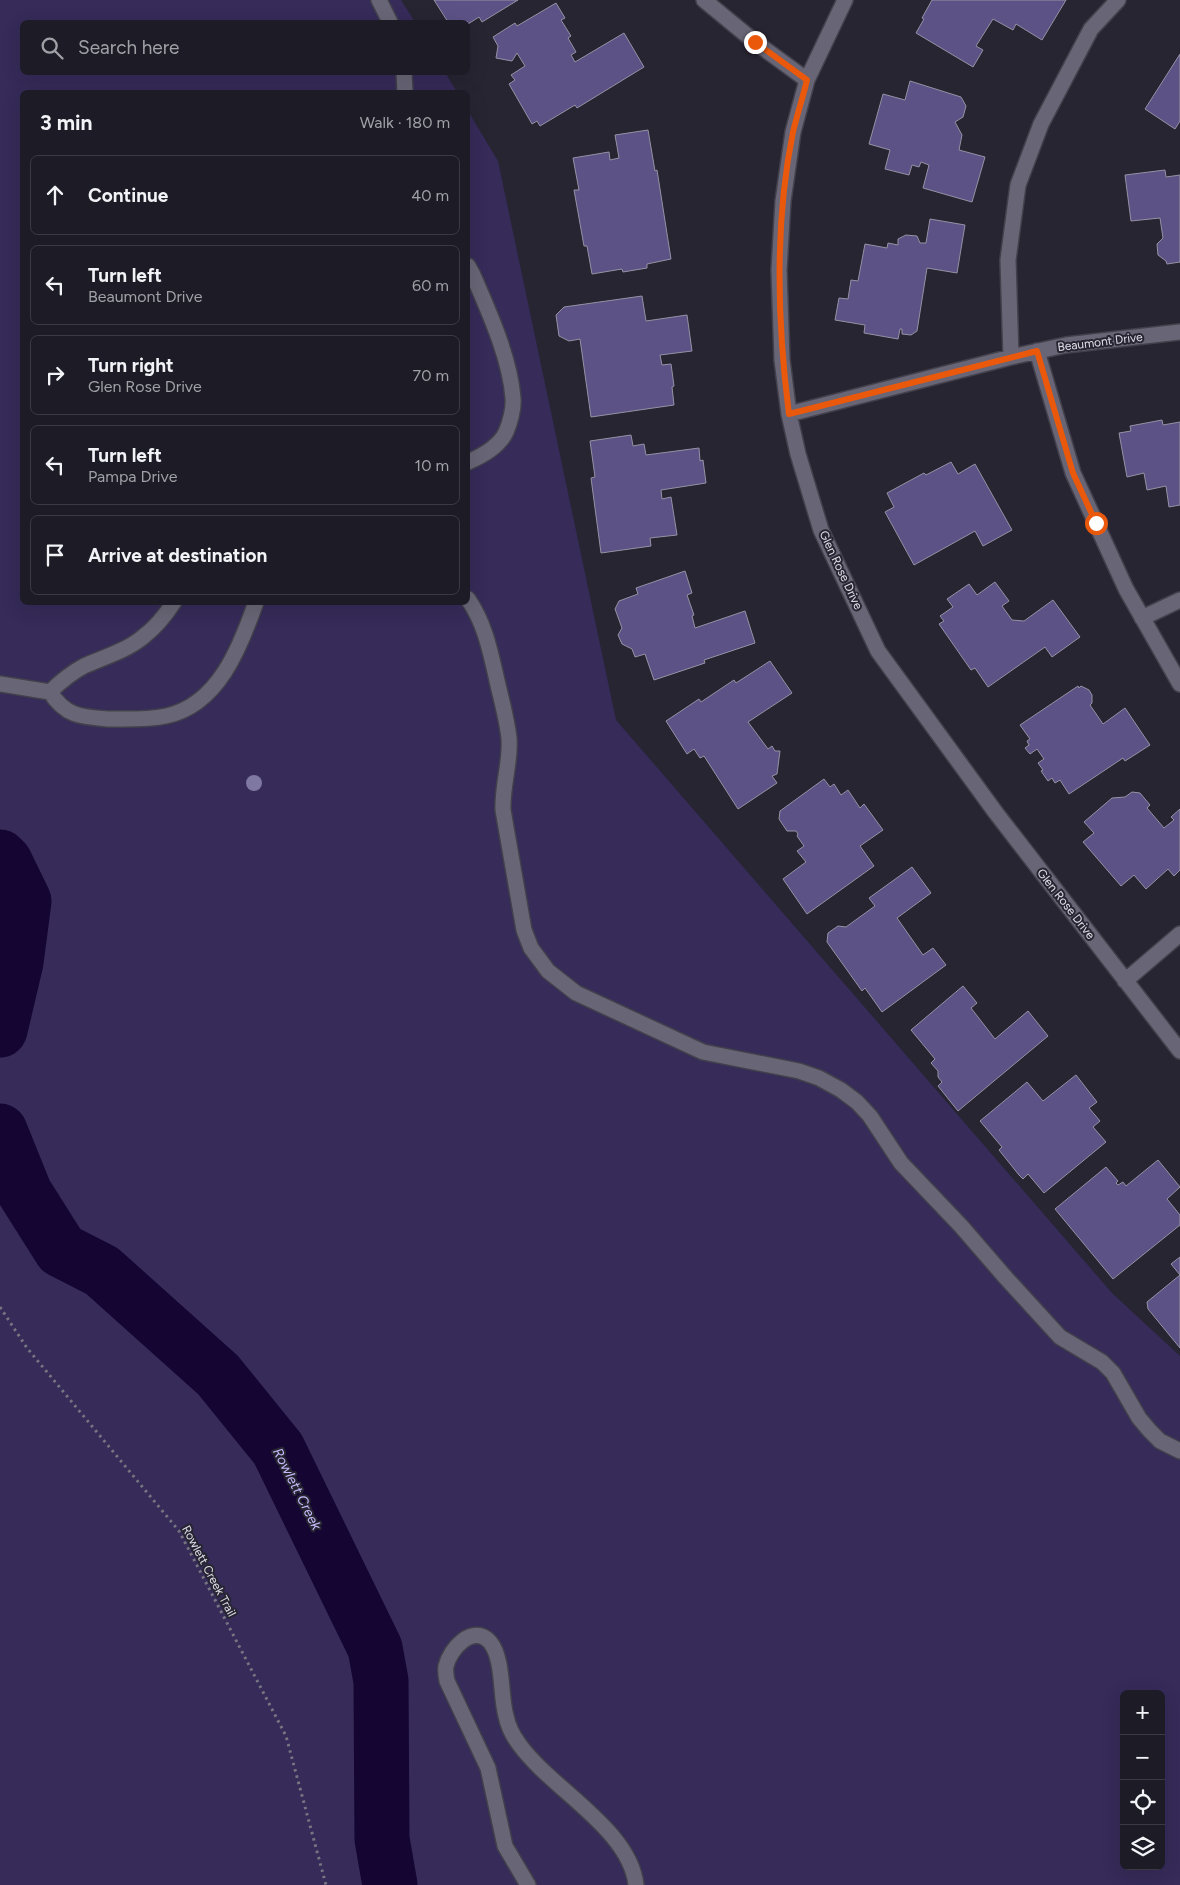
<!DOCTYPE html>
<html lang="en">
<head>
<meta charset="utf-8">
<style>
	body { margin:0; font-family:Figtree,sans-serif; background:#2a2932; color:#f1f3f6 }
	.controls { position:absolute; right:15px; bottom:15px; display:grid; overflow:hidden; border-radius:8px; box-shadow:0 5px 20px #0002 }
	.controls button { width:45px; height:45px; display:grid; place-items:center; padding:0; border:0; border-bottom:1px solid #3b3a43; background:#1d1c26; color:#f1f3f6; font:25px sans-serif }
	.stop { position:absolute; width:15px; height:15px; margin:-11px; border:4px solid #ea580c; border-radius:50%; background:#fff }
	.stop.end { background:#ea580c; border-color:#fff; box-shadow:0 1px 5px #0008 }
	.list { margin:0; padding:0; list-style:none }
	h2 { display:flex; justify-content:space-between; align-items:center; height:65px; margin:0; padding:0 20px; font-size:21px }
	h2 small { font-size:16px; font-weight:400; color:#a0a1a7 }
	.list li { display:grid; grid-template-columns:32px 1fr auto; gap:15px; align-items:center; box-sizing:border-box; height:80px; margin:0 10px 10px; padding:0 10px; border:1px solid #3b3a43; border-radius:8px }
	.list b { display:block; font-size:19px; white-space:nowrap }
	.list p { margin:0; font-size:16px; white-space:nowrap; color:#a0a1a7 }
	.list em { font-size:16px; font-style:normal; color:#a0a1a7 }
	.icon { flex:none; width:28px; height:28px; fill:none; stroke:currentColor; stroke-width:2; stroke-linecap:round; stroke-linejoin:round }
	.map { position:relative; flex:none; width:1180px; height:1885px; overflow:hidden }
	.search { position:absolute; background:#1d1c26; box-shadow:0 5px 20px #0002; left:20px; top:20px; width:450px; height:55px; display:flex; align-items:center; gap:12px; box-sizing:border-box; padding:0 18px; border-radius:8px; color:#a0a1a7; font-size:19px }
	.panel { position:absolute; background:#1d1c26; box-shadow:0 5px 20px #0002; left:20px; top:90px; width:450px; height:515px; border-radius:8px }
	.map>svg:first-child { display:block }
	.green { fill:#362b59; fill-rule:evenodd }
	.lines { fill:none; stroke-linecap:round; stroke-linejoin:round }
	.river { stroke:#140532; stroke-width:55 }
	.building { fill:#5c5286; stroke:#9592a4 }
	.minor-casing { stroke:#42404b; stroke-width:18 }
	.path { stroke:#777581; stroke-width:3; stroke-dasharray:2.5 4; stroke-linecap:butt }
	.minor { stroke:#686676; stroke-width:15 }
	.tree { fill:#7e78a2 }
	.route { stroke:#ea580c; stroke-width:6 }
	.labels { text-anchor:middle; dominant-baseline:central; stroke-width:4; stroke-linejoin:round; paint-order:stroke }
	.street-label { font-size:12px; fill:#e0dfe8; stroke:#272532 }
	.water-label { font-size:14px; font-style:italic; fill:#c5bafb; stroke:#272532 }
</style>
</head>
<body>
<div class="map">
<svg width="1180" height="1885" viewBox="0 0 1180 1885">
	<rect width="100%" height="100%" fill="#272532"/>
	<path class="green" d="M0,0H401L415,22H22V72H445L457,92H22V602H468V111L498,161L616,720L1112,1293L1180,1356V1885H0ZM1124,1694H1161V1866H1124Z"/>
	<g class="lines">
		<path class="river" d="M0,857L5,862L24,901L16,962L0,1030
			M0,1131L25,1193L61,1250L102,1271L218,1375L278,1449L375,1648L381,1681L382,1839L390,1885"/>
	</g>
	<path class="building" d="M434,0H518L482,22L479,17L468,24V22H448Z
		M932,0H1066L1042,40L1016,24L1013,30L993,19L976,46L983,50L973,67L916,33L924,19L922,18Z
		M556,3L565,18L561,20L571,36L568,38L576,52L571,55L575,62L624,33L644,67L577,108L575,105L540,126L537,121L532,124L509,84L515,80L511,75L525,66L517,53L512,61L496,58L498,46L493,37L515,23L517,26Z
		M1180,54V121L1175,129L1145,109Z
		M910,81L961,97L966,106L963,117L955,122L962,135L959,150L985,157L972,202L923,188L929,165L921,162L919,167L912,165L909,175L885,169L890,150L869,144L883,94L905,100Z
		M648,130L655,171L657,170L671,259L647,264V268L623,272L622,269L592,274L587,246H584L574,190H579L573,158L609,152L610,160L619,158L615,135Z
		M1165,170L1166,177L1180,175V262L1167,264L1166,261L1158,255L1157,244L1163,238L1160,218L1131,221L1125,175Z
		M930,219L965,225L957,273L927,268L917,331L911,335L902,334V329H900L898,339L864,333L865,325L835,320L839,298L848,299L851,280L858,281L865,244L887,248L888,243L898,245V239L906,235L917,236L920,243H926Z
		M642,296L646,321L687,315L692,351L660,355L662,365L671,364L674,386L672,387L674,405L591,417L580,339L569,341L559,336L556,315L564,307Z
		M1162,420L1163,425L1180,422V505L1169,507L1166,486L1147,490L1144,473L1127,477L1119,433L1131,431L1130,426Z
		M631,435L633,446L644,444L646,455L699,448L700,461L703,460L706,483L661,490L662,499L671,497L677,535L650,538L651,546L601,553L591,478L595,477L590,441Z
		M951,462L958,474L975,464L1012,530L983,546L975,531L914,565L885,512L894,507L887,493L924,473L926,475Z
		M685,571L692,593L687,595L694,615L692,616L695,628L745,611L755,643L704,660L705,663L654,680L645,654L635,657L632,649L622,644L618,635L622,628L615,609L619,601L638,594L636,588Z
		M995,582L1009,601L1002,606L1012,620L1024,621L1053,600L1080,637L1052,657L1045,647L988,687L975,668L971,670L939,624L944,621L940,616L953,607L947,599L969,584L977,595Z
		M770,661L792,693L748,722L768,749L772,746L775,751H780L777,774L772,776L777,783L738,809L704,756L700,758L694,749L687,754L666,721L699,699L701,702L734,680L736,683Z
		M1078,686L1079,688L1081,686L1089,690L1092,695V703L1090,705L1103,724L1125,708L1150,745L1125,761L1123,758L1069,794L1060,780L1055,783L1052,778L1048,781L1041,771L1043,770L1038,763L1044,759L1037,749L1030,754L1025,748L1029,745L1027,741L1030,739L1020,725Z
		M824,779L830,787L834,784L841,795L848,790L860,808L864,804L883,830L860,846L874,866L807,914L783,879L806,862L797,851L804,846L797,836L798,834L796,831H787L779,819L780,811Z
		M1132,792L1140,793L1150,805L1147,808L1164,828L1174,820L1171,817L1180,809V870L1174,876L1168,869L1146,889L1134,875L1121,886L1083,842L1094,833L1084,822L1112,798L1125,797Z
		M912,867L931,893L897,918L923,955L933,948L946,965L882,1012L865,988L862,991L827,942L828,933L838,926L846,927L875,906L869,898Z
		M963,986L977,1003L971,1008L995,1039L1028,1011L1048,1036L958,1111L938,1086L942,1082L938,1077V1071L931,1063L935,1059L911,1030Z
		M1076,1075L1097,1102L1089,1108L1100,1121L1093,1127L1106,1142L1044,1193L1028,1174L1023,1179L1019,1175L999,1150L1002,1147L980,1121L1027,1082L1043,1101Z
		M1158,1160L1180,1187L1167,1199L1180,1215V1225L1113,1279L1055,1209L1106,1167L1118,1181L1116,1183L1118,1185L1123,1182L1126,1186Z
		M1180,1257V1275L1171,1264Z
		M1180,1275V1348L1148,1309L1147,1302Z"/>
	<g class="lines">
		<g class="minor-casing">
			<path id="minor" d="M379,0L390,22
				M704,0L755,42L807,80
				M845,0L807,80L793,132L783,201L779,270L782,360L789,414L798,454L821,530L878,651L996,813L1180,1051
				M404,72L405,92
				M468,266L473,275C489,312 510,358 513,398C514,408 510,423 506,432C499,447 482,456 468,462
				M1037,351L1073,473L1126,589L1180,684
				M1011,357L1008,260L1018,185L1041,124L1091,29L1118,0
				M789,414L1011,357L1066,345L1180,332
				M468,599C486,625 491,655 498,685C502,702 507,720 509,738C511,762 502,785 503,810L524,930L531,948L548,971L576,993L703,1052L799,1071L819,1078L841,1090L857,1102L870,1116L901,1163L961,1226L1006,1278L1060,1337L1102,1362L1113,1373L1139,1418L1150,1431L1160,1441L1180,1451
				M1142,618L1180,600
				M0,684L50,692C60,682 71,673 84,666C104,657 126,651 143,637C156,627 165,616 174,602
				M50,692C66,717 82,717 109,719C128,719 147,720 166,716C218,705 240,648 256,602
				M1125,981L1180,934
				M528,1885L505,1846L488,1768L447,1681C446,1676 445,1671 446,1666C450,1649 473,1623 490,1642C504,1659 500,1696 506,1716C508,1726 513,1736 519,1744C551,1789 630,1829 636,1885"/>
		</g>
		<path class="path" d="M0,1307L27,1348L179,1531L286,1736L326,1885"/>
		<use href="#minor" class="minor"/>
	</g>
	<circle class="tree" cx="254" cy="783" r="8"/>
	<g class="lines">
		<path class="route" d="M755,42L807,80C803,97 797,115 793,132C774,225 777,321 789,414L1037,351L1073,473L1096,523"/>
	</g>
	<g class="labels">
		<g class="street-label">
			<text transform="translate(1100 342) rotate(-7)">Beaumont Drive</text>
			<text transform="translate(841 570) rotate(65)">Glen Rose Drive</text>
			<text transform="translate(1066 904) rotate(52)">Glen Rose Drive</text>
			<text transform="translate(209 1571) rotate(62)">Rowlett Creek Trail</text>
		</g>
		<g class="water-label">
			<text transform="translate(297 1489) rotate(63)">Rowlett Creek</text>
		</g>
	</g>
</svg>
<div class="controls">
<button>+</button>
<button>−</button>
<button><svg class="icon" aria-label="locate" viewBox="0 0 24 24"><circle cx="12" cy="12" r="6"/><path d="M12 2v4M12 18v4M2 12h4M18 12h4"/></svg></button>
<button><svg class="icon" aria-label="layers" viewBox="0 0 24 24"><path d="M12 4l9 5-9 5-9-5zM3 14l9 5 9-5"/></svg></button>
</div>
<div class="stop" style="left:1096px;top:523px"></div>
<div class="stop end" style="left:755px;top:42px"></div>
<div class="search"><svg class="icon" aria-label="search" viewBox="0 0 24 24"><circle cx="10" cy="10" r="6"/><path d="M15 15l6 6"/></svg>Search here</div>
<section class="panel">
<h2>3 min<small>Walk · 180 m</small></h2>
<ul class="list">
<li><svg class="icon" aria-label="ahead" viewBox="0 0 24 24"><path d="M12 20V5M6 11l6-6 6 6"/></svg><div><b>Continue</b></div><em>40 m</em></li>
<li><svg class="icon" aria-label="left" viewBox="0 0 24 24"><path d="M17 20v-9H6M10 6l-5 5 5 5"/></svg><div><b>Turn left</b><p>Beaumont Drive</p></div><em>60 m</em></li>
<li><svg class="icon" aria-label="right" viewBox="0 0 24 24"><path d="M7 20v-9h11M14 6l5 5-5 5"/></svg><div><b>Turn right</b><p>Glen Rose Drive</p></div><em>70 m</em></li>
<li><svg class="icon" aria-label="left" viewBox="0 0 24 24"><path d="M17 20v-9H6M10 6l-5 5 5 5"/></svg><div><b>Turn left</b><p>Pampa Drive</p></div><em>10 m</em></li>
<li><svg class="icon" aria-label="arrive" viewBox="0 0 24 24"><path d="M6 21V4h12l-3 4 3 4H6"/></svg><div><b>Arrive at destination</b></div></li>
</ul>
</section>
</div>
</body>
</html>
